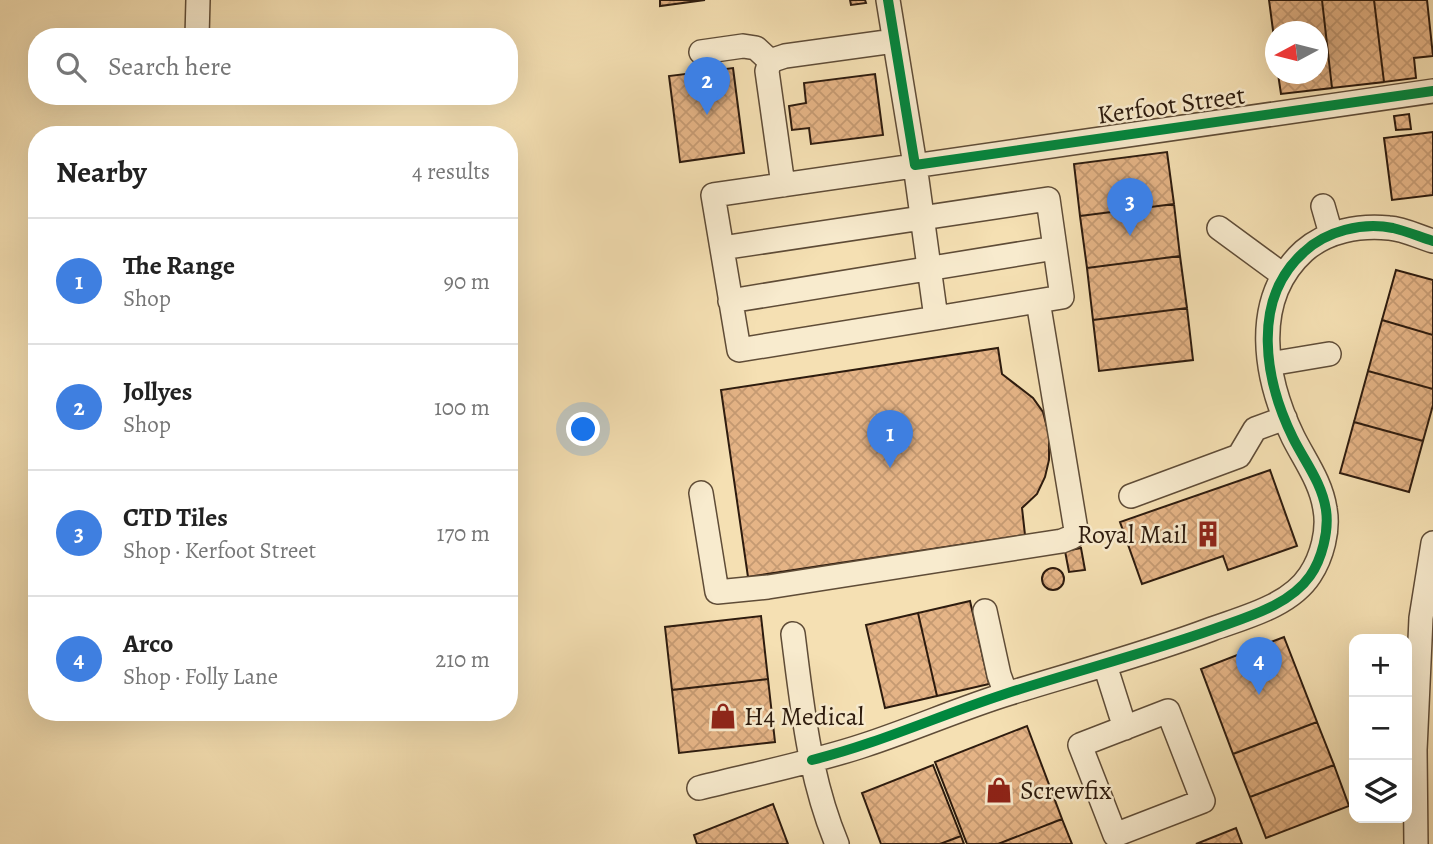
<!DOCTYPE html>
<html lang="en">
<head>
<meta charset="utf-8">
<style>
	body { margin:0; font-family:Alegreya,serif; background:#f2f2f2; color:#222 }
	.controls { position:absolute; right:21px; bottom:21px; display:grid; overflow:hidden; border-radius:14px; box-shadow:0 7px 28px #0002 }
	.controls button { width:63px; height:63px; display:grid; place-items:center; padding:0; border:0; border-bottom:2px solid #e0e0e0; background:#fff; color:#222; font:35px sans-serif }
	.compass { position:absolute; left:1265px; top:21px; width:63px; height:63px; border-radius:50%; background:#fff; box-shadow:0 7px 28px #0002; rotate:263deg }
	.you { position:absolute; left:584px; top:430px; width:24px; height:24px; margin:-18px; border:5px solid #fff; border-radius:50%; background:#1a73e8; box-shadow:0 0 0 10px #1a73e833 }
	.badge { display:grid; place-items:center; width:46px; height:46px; border-radius:50%; background:#db2777; color:#fff; font-size:23px; font-weight:700 }
	.pin { position:absolute; translate:-50% -58px; filter:drop-shadow(0 2px 4px #0008) }
	.pin::after { content:''; position:absolute; top:37px; width:24px; height:21px; background:inherit; clip-path:polygon(0 0,100% 0,50% 100%) }
	.list { margin:0; padding:0; list-style:none }
	h2 { display:flex; justify-content:space-between; align-items:center; height:91px; margin:0; padding:0 28px; font-size:30px }
	h2 small { font-size:23px; font-weight:400; color:#767676 }
	.list li { display:grid; grid-template-columns:46px 1fr auto; gap:21px; align-items:center; box-sizing:border-box; height:126px; padding:0 28px; border-top:2px solid #e0e0e0 }
	.list b { display:block; font-size:26px; white-space:nowrap }
	.list p { margin:0; font-size:23px; white-space:nowrap; color:#767676 }
	.list em { font-size:23px; font-style:normal; color:#767676 }
	.icon { flex:none; width:38px; height:38px; fill:none; stroke:currentColor; stroke-width:2; stroke-linecap:round; stroke-linejoin:round }
	.map { position:relative; flex:none; width:1433px; height:844px; overflow:hidden }
	.search { position:absolute; background:#fff; box-shadow:0 7px 28px #0002; left:28px; top:28px; width:490px; height:77px; display:flex; align-items:center; gap:18px; box-sizing:border-box; padding:0 24px; border-radius:28px; color:#767676; font-size:26px }
	.panel { position:absolute; background:#fff; box-shadow:0 7px 28px #0002; left:28px; top:126px; width:490px; height:595px; border-radius:28px }
	.map>svg:first-child { display:block }
	.building { fill:url(#building-cross-hatch); stroke:#2d1b0e; stroke-width:2 }
	.lines { fill:none; stroke-linecap:round; stroke-linejoin:round }
	.minor-casing { stroke:#5f4c37; stroke-width:26 }
	.minor { stroke:#f8ebce; stroke-width:23 }
	.cycleway-casing { stroke:#f8ebce; stroke-width:15 }
	.cycleway { stroke:#00873e; stroke-width:10 }
	.labels { text-anchor:middle; dominant-baseline:central; stroke-width:5; stroke-linejoin:round; paint-order:stroke }
	.street-label { font-size:26px; fill:#2d1b0e; stroke:#f8ebce }
	.poi-label { font-size:26px; fill:#2d1b0e; stroke:#f8ebce; text-anchor:start }
</style>
</head>
<body>
<div class="map">
<svg width="1433" height="844" viewBox="0 0 1433 844">
	<defs>
		<pattern id="building-cross-hatch" width="8" height="8" patternUnits="userSpaceOnUse" patternTransform="scale(1.75)"><rect width="8" height="8" fill="#e5b486"/><path d="M0 0l8 8M0 8l8-8" fill="none" stroke="#c59a72"/></pattern>
	</defs>
	<rect width="100%" height="100%" fill="#f5e0b3"/>
	<filter id="stains"><feTurbulence type="fractalNoise" baseFrequency=".00286" numOctaves="4"/><feColorMatrix values="0 0 0 0 .2 0 0 0 0 .09 0 0 0 0 .02 0 0 0 .5 -.17"/></filter>
	<radialGradient id="worn" r=".72"><stop offset=".6" stop-color="#630" stop-opacity="0"/><stop offset="1" stop-color="#630" stop-opacity=".3"/></radialGradient>
	<path class="building" d="M660,0H705L660,6Z
		M850,0H865L866,3L851,5Z
		M1269,0H1322L1332,88L1281,94L1278,74H1318V32H1276V53Z
		M1322,0H1374L1384,82L1332,88Z
		M1374,0H1427L1433,56L1414,58L1416,78L1384,82Z
		M733,68L744,153L680,162L669,76Z
		M875,74L883,135L811,144L809,128L792,130L789,106L806,103L804,83Z
		M1409,114L1411,129L1396,130L1394,116Z
		M1433,132V195L1392,200L1384,138Z
		M1167,152L1174,204L1080,216L1074,164Z
		M1174,204L1180,256L1087,268L1080,216Z
		M1180,256L1187,308L1093,320L1087,268Z
		M1396,270L1433,280V335L1382,320Z
		M1187,308L1193,360L1099,371L1093,320Z
		M1382,320L1433,335V389L1368,371Z
		M998,348L1002,374L1033,398L1043,412L1049,435V460L1045,477L1037,494L1022,508L1025,535L748,577L721,390Z
		M1368,371L1433,389V405L1423,441L1354,422Z
		M1354,422L1423,441L1409,492L1340,473Z
		M1270,470L1297,546L1228,570L1223,556L1142,584L1120,522Z
		M1081,548L1085,570L1069,572L1065,551Z
		M1042 579a11 11 0 1 1 22 0a11 11 0 1 1-22 0Z
		M970,601L989,684L937,696L918,613Z
		M918,613L937,696L885,708L866,625Z
		M761,616L768,679L672,690L665,627Z
		M1284,637L1317,722L1233,754L1201,669Z
		M768,679L775,742L679,753L672,690Z
		M1317,722L1334,765L1250,797L1233,754Z
		M1027,726L1062,819L998,844H967L935,762Z
		M933,765L961,836L940,844H881L862,793Z
		M1334,765L1349,806L1266,838L1250,797Z
		M773,804L788,844H697L694,835Z
		M1062,819L1072,844H998Z
		M1236,828L1242,844H1196Z
		M961,836L964,844H940Z"/>
	<g class="lines">
		<g class="minor-casing">
			<path id="minor" d="M888,0L915,165L936,318L739,350L713,195C953,160 1193,125 1433,91
				M197,37L198,0
				M701,52L743,46L756,48L770,61
				M783,185L767,71L770,61L785,56L894,41
				M1323,206L1331,234
				M1219,228L1283,275
				M722,248L1048,199L1055,248
				M730,301L1055,248L1062,297L936,318
				M1270,364L1329,354
				M701,493L717,592L768,587L1062,541L1072,537L1076,530L1038,301
				M1131,496L1239,456L1255,429L1285,418
				M985,611L999,675L1006,694
				M793,634C802,705 809,777 837,844
				M1105,665L1125,728
				M1168,711L1203,801L1115,835L1080,745Z
				M699,788C754,774 811,763 865,745C914,729 961,708 1010,693C1078,672 1146,654 1212,629C1245,617 1290,606 1310,575C1322,557 1329,530 1325,509C1321,482 1305,461 1293,437C1265,379 1250,300 1304,251C1327,231 1359,225 1389,228C1404,229 1419,237 1433,241
				M1416,844L1415,750L1421,618L1433,543"/>
		</g>
		<use href="#minor" class="minor"/>
		<g class="cycleway-casing">
			<path id="cycleway" d="M888,0L915,165L1433,91
				M812,760C877,744 938,716 1002,695C1072,672 1144,654 1214,629C1246,617 1289,606 1310,576C1322,559 1329,531 1326,510C1322,483 1305,462 1293,438C1265,381 1250,300 1304,252C1326,231 1362,222 1393,228C1406,231 1420,237 1433,241"/>
		</g>
		<use href="#cycleway" class="cycleway"/>
	</g>
	<defs>
		<g id="building-bare" transform="scale(2.1)"><path d="M-4-6H4V6H1V3H-1V6H-4ZM-2.5-4.3h1.7v1.8h-1.7ZM.8-4.3h1.7v1.8H.8ZM-2.5-1h1.7V.8h-1.7ZM.8-1h1.7V.8H.8Z" fill="#8f2418" stroke="#f8ebce" stroke-width="2.5" paint-order="stroke"/></g>
		<g id="shop-bare" transform="scale(2.1)"><path d="M-5-2.5h2.3a2.7 3.5 0 0 1 5.4 0H5L5.5 6h-11ZM-1.5-2.5h3a1.5 2.3 0 0 0-3 0Z" fill="#8f2418" stroke="#f8ebce" stroke-width="2.5" paint-order="stroke"/></g>
	</defs>
	<g fill-rule="evenodd">
		<use href="#building-bare" x="1208" y="534"/>
		<use href="#shop-bare" x="723" y="716"/>
		<use href="#shop-bare" x="999" y="790"/>
	</g>
	<g class="labels">
		<g class="street-label">
			<text transform="translate(1171 105) rotate(-8)">Kerfoot Street</text>
		</g>
		<g class="poi-label">
			<text x="1187" y="534" text-anchor="end">Royal Mail</text>
			<text x="744" y="716">H4 Medical</text>
			<text x="1020" y="790">Screwfix</text>
		</g>
	</g>
	<rect width="100%" height="100%" filter="url(#stains)"/>
	<rect width="100%" height="100%" fill="url(#worn)"/>
</svg>
<div class="controls">
<button>+</button>
<button>−</button>
<button><svg class="icon" aria-label="layers" viewBox="0 0 24 24"><path d="M12 4l9 5-9 5-9-5zM3 14l9 5 9-5"/></svg></button>
</div>
<svg class="compass" viewBox="-18 -18 36 36"><path d="M0-13l5 13h-10z" fill="#e53935"/><path d="M0 13l5-13h-10z" fill="#767676"/></svg>
<div class="you"></div>
<div class="pin badge" style="left:890px;top:468px;background:#3f7fe0">1</div>
<div class="pin badge" style="left:707px;top:115px;background:#3f7fe0">2</div>
<div class="pin badge" style="left:1130px;top:236px;background:#3f7fe0">3</div>
<div class="pin badge" style="left:1259px;top:695px;background:#3f7fe0">4</div>
<div class="search"><svg class="icon" aria-label="search" viewBox="0 0 24 24"><circle cx="10" cy="10" r="6"/><path d="M15 15l6 6"/></svg>Search here</div>
<section class="panel">
<h2>Nearby<small>4 results</small></h2>
<ul class="list">
<li><span class="badge" style="background:#3f7fe0">1</span><div><b>The Range</b><p>Shop</p></div><em>90 m</em></li>
<li><span class="badge" style="background:#3f7fe0">2</span><div><b>Jollyes</b><p>Shop</p></div><em>100 m</em></li>
<li><span class="badge" style="background:#3f7fe0">3</span><div><b>CTD Tiles</b><p>Shop · Kerfoot Street</p></div><em>170 m</em></li>
<li><span class="badge" style="background:#3f7fe0">4</span><div><b>Arco</b><p>Shop · Folly Lane</p></div><em>210 m</em></li>
</ul>
</section>
</div>
</body>
</html>
